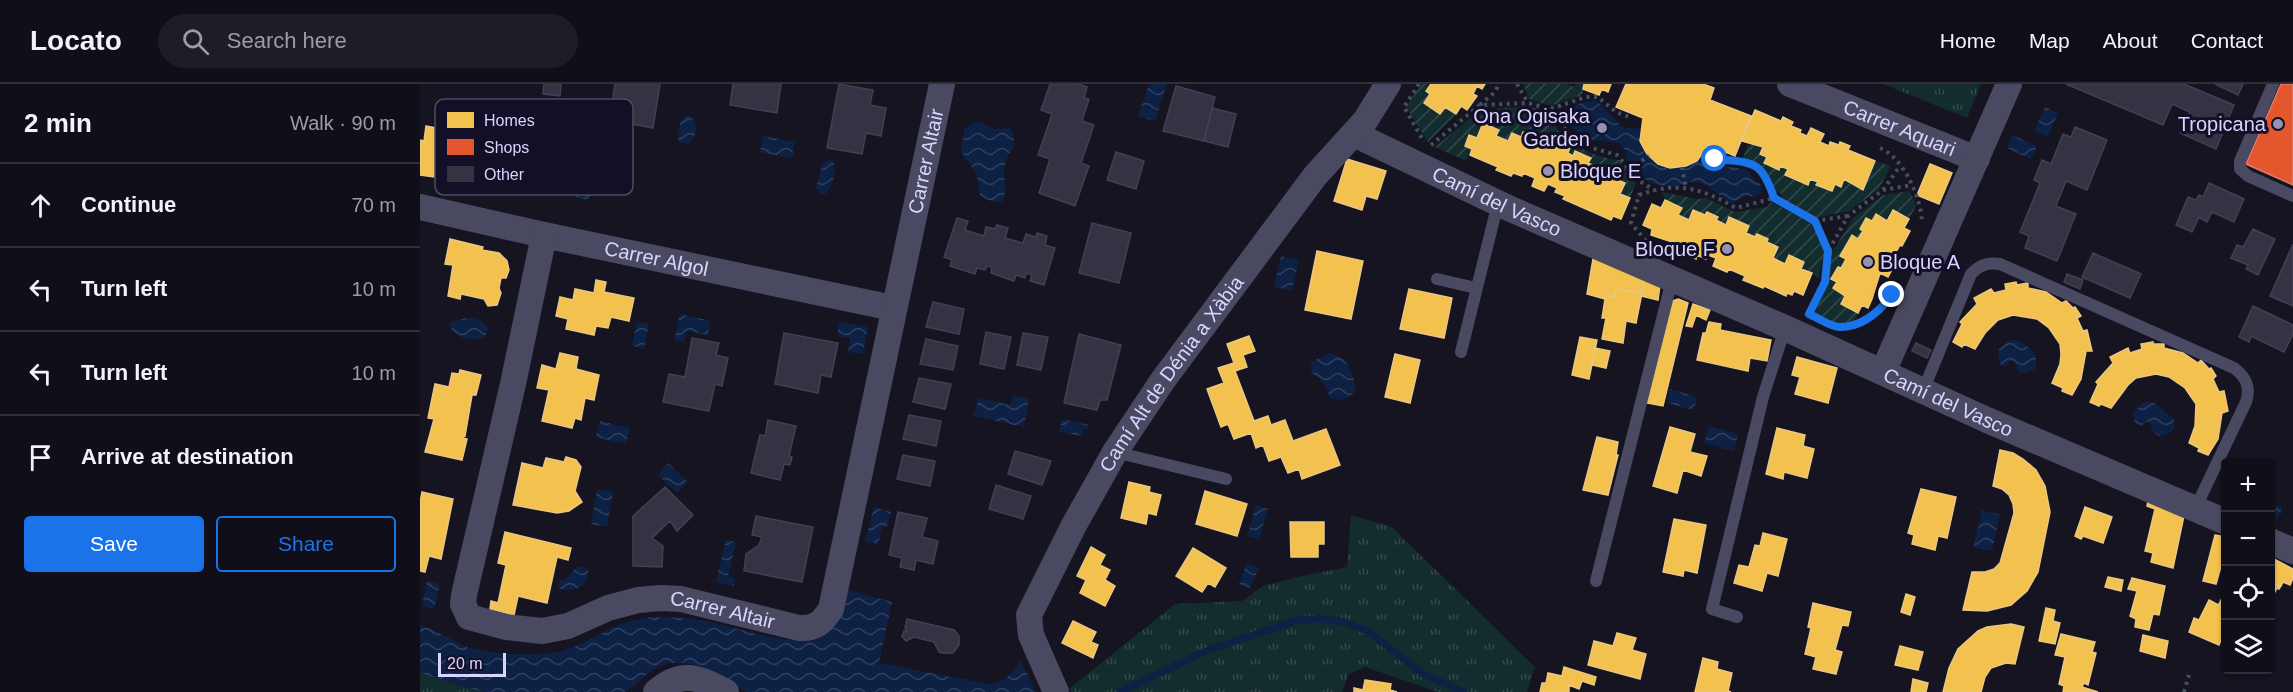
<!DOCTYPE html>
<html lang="en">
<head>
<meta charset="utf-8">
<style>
	body { margin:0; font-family:Arial,sans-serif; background:#1e1d26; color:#f1f3f6 }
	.controls { position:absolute; right:18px; bottom:18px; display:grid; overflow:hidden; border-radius:6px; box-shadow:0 2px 4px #0004 }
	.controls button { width:54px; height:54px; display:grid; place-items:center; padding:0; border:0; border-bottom:2px solid #302f38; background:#100f19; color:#f1f3f6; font:30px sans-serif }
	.scale { position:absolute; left:18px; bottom:15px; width:68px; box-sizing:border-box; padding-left:6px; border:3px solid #d9d4ff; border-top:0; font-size:16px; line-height:21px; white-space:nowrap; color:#d9d4ff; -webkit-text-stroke:4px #130f26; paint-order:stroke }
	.stop { position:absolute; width:18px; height:18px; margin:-14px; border:4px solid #1a73e8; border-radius:50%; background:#fff }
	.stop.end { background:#1a73e8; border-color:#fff; box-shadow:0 2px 6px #0008 }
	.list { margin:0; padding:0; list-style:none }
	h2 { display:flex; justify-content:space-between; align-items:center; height:78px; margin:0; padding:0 24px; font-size:26px }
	h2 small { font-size:20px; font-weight:400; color:#9c9ca2 }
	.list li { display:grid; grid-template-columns:39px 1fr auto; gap:18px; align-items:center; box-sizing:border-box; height:84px; padding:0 24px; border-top:2px solid #302f38 }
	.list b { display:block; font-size:22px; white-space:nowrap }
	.list em { font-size:20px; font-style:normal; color:#9c9ca2 }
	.actions { display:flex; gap:12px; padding:18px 24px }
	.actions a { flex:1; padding:14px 0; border:2px solid #1a73e8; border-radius:6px; text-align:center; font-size:21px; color:#1a73e8 }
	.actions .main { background:#1a73e8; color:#fff }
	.icon { flex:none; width:33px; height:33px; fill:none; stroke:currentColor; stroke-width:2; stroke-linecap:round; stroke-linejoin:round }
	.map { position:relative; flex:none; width:1873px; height:608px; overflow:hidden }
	header { display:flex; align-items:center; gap:36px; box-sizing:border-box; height:84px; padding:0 30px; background:#100f19; border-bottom:2px solid #302f38 }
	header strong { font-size:28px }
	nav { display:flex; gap:33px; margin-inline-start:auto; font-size:21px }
	.search { width:420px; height:54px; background:#1e1d26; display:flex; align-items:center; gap:15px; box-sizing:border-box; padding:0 21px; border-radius:33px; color:#9c9ca2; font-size:22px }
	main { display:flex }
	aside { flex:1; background:#100f19 }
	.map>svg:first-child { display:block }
	.grass { fill:url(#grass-tufts) }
	.garden { fill:url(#garden-furrows) }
	.water { fill:url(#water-waves) }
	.homes { fill:#f2c14e; stroke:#eac783; stroke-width:1.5 }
	.shops { fill:#e4572e; stroke:#e17c6d; stroke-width:1.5 }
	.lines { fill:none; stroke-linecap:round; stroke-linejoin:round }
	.stream { stroke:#0d2144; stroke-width:7 }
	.building { fill:#343243; stroke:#433f54; stroke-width:1.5 }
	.path { stroke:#44505f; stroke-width:4; stroke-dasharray:3 4.5; stroke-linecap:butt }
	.service { stroke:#4a4962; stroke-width:12 }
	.minor { stroke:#4a4962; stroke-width:26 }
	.route { stroke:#1a73e8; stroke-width:8 }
	.poi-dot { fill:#9591b1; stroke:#130f26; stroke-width:2 }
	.labels { text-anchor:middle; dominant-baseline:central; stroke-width:6; stroke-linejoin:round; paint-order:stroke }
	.poi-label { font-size:20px; fill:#d9d4ff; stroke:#130f26; text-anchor:end }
	.street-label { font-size:20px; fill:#d9d4ff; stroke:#130f26 }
	.key { fill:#130f26; stroke:#4e4a67; stroke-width:1.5 }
	.key-label { font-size:16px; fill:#d9d4ff }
</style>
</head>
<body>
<header>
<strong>Locato</strong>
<div class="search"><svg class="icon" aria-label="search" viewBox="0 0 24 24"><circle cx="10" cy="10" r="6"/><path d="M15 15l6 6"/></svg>Search here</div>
<nav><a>Home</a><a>Map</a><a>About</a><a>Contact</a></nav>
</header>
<main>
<aside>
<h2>2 min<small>Walk · 90 m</small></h2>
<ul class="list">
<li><svg class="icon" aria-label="ahead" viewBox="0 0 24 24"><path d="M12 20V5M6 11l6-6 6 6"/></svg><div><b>Continue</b></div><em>70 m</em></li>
<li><svg class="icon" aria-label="left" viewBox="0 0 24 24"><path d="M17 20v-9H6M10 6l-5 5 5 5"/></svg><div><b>Turn left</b></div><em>10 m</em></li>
<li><svg class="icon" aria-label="left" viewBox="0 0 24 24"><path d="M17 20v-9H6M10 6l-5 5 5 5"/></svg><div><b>Turn left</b></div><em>10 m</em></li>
<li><svg class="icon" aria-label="arrive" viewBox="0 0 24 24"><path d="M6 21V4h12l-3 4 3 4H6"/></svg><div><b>Arrive at destination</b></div></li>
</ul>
<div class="actions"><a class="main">Save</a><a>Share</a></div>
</aside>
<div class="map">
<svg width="1873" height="608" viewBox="0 0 1873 608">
	<defs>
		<pattern id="grass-tufts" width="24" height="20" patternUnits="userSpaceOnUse" patternTransform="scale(1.5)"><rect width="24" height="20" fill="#132c2d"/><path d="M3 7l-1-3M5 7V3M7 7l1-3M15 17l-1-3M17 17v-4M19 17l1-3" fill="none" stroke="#354a4c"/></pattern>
		<pattern id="garden-furrows" width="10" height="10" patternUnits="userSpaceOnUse" patternTransform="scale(1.5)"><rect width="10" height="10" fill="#132c2d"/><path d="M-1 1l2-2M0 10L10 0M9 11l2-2" fill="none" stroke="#354a4c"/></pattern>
		<pattern id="water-waves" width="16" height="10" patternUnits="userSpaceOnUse" patternTransform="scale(1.5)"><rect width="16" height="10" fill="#0d2144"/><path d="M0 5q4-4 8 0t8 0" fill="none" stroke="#304060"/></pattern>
	</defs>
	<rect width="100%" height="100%" fill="#161421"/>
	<path class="grass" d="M1463,0H1561L1547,34Z
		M931,431L972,443L1115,583L1107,608H1018L945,583L929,590L922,608H652L650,604L755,520L822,517L843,502L877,493L927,483Z
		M0,589L63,608H0Z"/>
	<path class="garden" d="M1001,0H1011L1010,10L1004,19L1020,30L1025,23L1036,30L1008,58L986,23Z
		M1103,0H1146L1154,3L1156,0H1165L1162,11L1130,22L1109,15Z
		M1106,22L1130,28C1133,35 1136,45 1141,50C1155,63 1180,75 1199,76L1216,99L1210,114L1200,110L1205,100L1185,91L1182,98L1173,94L1177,83L1168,79L1170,74L1155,68L1153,72L1148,69L1150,63L1127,52L1123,61L1113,57L1114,53H1101L1092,49L1088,57L1076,52L1079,46L1063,39L1057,54L1049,51L1045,62L1052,65L1046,77L1015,63L1060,26Z
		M1332,59L1343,63L1340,70L1347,73L1344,79L1358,85L1360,82L1368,85L1365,91L1388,101L1390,95L1398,98L1397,101L1411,107L1415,100L1421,103L1424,95L1443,106L1455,77L1471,82L1459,105L1429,127L1395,134L1359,114L1362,110L1354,107C1349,91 1340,77 1323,74L1328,60L1331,61Z
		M1490,107L1496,122L1489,135L1473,126L1467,137L1456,131L1452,137L1446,134L1440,145L1443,147L1438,155L1432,151L1421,171L1426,175L1421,184L1418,183L1411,194L1417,198L1413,204L1425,212L1422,220L1438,229L1434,238L1416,239L1394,230L1407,202L1412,168L1433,134L1463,111Z
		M1242,108L1278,115L1286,114L1315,128L1347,123L1351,118L1393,140L1405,168L1398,193L1381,185L1384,178L1370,172L1365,180L1353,174L1347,158L1348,155L1337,150L1335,153L1296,136L1298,132L1287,128L1285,131L1273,126L1269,136L1258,131L1261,124L1245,116Z"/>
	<path class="water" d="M729,0H747L735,37L718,32Z
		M1174,16L1179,19L1202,43L1221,45C1215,83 1260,94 1284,70V81L1288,84L1314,83L1326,86L1341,101V110L1334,113L1326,111L1313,119H1310C1300,111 1286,99 1274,98C1268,97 1262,101 1255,102C1233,104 1217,93 1206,74L1207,68L1199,59L1170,56L1144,38V27L1161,19Z
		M1625,23L1638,29L1628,53L1614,47Z
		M265,32H270C279,41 278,50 269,59H260L257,52L261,36Z
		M560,38L574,45L590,44C600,63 589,64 585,80C581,94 590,100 582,118H573L560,112L556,88L544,74L541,64L545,44L552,39Z
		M1592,51L1617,62L1611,75L1587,64Z
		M343,52L375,58L372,74L340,68Z
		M172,75L180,79L181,87L179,94L168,116L156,113V97L162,80Z
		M409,76L413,77C418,86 412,103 406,110H401L396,104L403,78Z
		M861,172L879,176L872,206L854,203Z
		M260,230L291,237L288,251L267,247L264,258L254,256Z
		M47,234C56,234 65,236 68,245L65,253C53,259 33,254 29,240L31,238Z
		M217,238L229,240L224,265L212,262Z
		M419,238L448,243L443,270L428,268L430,254L417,252Z
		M1597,256C1611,265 1618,267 1616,285L1600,290L1594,277H1589L1586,283L1582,282L1578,276L1579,265L1588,257Z
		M909,269C928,273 935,289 935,307C927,316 921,317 910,314C908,309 906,303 903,299C897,289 889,294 891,278Z
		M1250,305L1277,313L1274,326L1247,319Z
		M593,311L609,315L604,343L553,332L559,314L590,321Z
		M1724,318L1734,319L1754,335L1755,344L1750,349L1739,352L1732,347L1730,338H1726L1721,342L1716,340L1713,332L1714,327Z
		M642,335L669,341L668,345H664L662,352L639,348Z
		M180,337L210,344L206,360L176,353Z
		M1289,342L1318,350L1314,367L1284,359Z
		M248,379L268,398L257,409L238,391Z
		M177,405L193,408L187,443L171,440Z
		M836,421L848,425L839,455L827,452Z
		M1857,421L1863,424L1855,440L1851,438V422L1855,424Z
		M454,423L471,428L467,443L463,442L458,460L445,457Z
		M1562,426L1580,431L1572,467L1553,464Z
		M306,455L316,458L308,492L315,494L314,502L296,498Z
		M827,479L839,484L830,504L819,500Z
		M160,482L168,485C171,503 152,509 138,504L139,497C151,494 151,486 160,482Z
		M7,497L20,500L14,525L2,522Z
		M425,505L472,518L459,579L567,600C584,599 591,591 601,577L616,608H327C300,592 266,567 234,585C223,591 217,604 204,608H63L0,589V541C18,547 29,555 45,562C62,570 118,573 136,568C176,559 196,531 243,533C255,533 268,534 280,536C312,541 366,563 397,554C416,549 421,522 425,505Z"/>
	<path class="homes" d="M1011,0H1065L1062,5L1057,2L1053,10L1057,12L1047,26L1041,22L1036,30L1025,23L1020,30L1004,19L1010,10L1006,7Z
		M1164,0H1191L1188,8L1182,5L1179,11L1163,5Z
		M1206,0H1283L1294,4L1290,16L1331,32L1315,72L1288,61L1277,77L1266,82L1250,84L1238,80L1227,70L1220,57L1223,34L1196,23Z
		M1335,26L1361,37L1363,33L1373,38L1371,42L1381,46L1380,49L1387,52L1391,44L1404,50L1400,58L1409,62L1410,58L1419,61L1420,58L1430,62L1428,66L1455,77L1443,106L1424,95L1421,103L1415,100L1412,107L1396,101L1398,98L1390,95L1388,101L1365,91L1368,85L1360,82L1359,86L1344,79L1347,73L1340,70L1343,63L1322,57Z
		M1063,39L1079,46L1076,52L1088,57L1092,49L1101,53L1103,48L1115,53L1113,57L1123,61L1127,52L1150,63L1148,69L1153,72L1155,67L1171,74L1168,79L1177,83L1173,94L1182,98L1185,90L1205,99L1200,110L1210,114L1201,135L1193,132L1191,136L1143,115L1145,112L1135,108L1137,104L1128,100L1124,107L1112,102L1115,94L1103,89L1102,92L1093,89L1091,92L1076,86L1078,83L1050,71L1052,65L1045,62L1049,51L1057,54Z
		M6,42L38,48L32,86L16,84L14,93L0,91V56L4,57Z
		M927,75L966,87L957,115L946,112L942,126L914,117Z
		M1510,80L1532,89L1519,120L1497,111Z
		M1245,116L1262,124L1258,131L1269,136L1273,126L1285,131L1287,128L1298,133L1296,136L1306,141L1309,133L1329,142L1326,149L1335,153L1337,150L1348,155L1347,158L1358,163L1353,174L1365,180L1369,171L1384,178L1381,185L1392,189L1383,211L1374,207L1372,211L1367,209L1366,212L1344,202L1343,204L1323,196L1325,192L1309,185L1307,188L1293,182L1296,174L1288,171L1286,175L1277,171L1276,175L1255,166L1257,162L1255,159L1231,151L1232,145L1223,141L1232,120L1241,124Z
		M1473,126L1489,135L1484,144L1490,147L1482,162L1480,161L1475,170L1472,168L1467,176L1475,180L1468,193L1460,189L1452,215L1448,224L1442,221L1438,229L1421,220L1425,212L1413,204L1417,198L1411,195L1418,183L1421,184L1426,175L1420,172L1432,151L1438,155L1443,147L1440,145L1446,134L1452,137L1456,130L1467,137Z
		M30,155L63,163L62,166L79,169L87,177L89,186L86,194H81L79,204L81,209L77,221L68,222L64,215L41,210L40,215L28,212L33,181L25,180Z
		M897,167L943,177L931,235L885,226Z
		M1180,174L1224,194L1222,209L1196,205L1195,213L1186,211L1185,215L1167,210L1173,175Z
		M1224,194L1240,201L1238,216L1221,212Z
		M176,196L186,198L184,208L214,214L209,237L191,233L188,244L176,242L174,251L146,245L148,235L136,232L140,213L153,216L155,205L174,209Z
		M1596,198L1597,201L1608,199V204L1626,208L1642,219L1646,217L1653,224L1655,223L1661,232L1657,234L1663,247L1667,246L1672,267H1666L1661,295L1652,311L1642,307L1643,304L1632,299L1640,280L1641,270L1640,260L1629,244L1617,235L1593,231L1578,236L1565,249L1555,265L1544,260L1542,263L1533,258L1542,240L1540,238L1557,220L1554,214L1571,205L1574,209L1586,206L1585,200Z
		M989,205L1032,214L1024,254L980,245Z
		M1196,205L1222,209L1216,239L1206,237L1203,259L1182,255L1186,234H1182L1185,215L1186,211L1195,213Z
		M1258,215L1268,219L1243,322L1227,319L1252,217Z
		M1273,220L1290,226L1286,236L1276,231L1272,243L1266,242Z
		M1289,238L1301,240L1300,246L1351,256L1347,277L1330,274L1328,287L1277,276L1283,249H1286Z
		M829,252L835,267L823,271L827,283L815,287L834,337L848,332L851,341L865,336L873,357L906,345L920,381L882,395L879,385L868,389L861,373L849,377L843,361L836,364L831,349L814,355L808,340L801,343L787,305L804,299L798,284L814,279L807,260Z
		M1160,253L1177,256L1169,295L1152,291Z
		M1733,258V260H1744V264L1763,269L1778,279L1781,276L1789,285L1791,284L1796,292L1793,295L1799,308L1804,307L1808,327L1802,329L1798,355L1788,371L1778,367L1779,364L1769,359L1775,342L1776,320L1765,304L1749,293L1736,290L1716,294L1708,301L1691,324L1681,320L1679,322L1670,318L1678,300L1676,298L1693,279L1690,273L1708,264L1710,269L1722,265L1721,260Z
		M1175,264L1190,267L1186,284L1172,281Z
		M140,269L158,273L156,285L179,291L174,316L165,314L161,336L155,334L152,344L122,337L129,306L117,304L122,281L136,285Z
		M975,270L1000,276L990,319L965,313Z
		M1377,273L1417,284L1408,319L1375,310L1380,293L1372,291Z
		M40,286L61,291L56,311H52L45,352L43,351V354L47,355L42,376L5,368L14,335L8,334L15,300L29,303L32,289L39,290Z
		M1250,343L1275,350L1270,368L1287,372L1281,392L1263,386L1257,409L1233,402Z
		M1357,344L1385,351L1383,362L1394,365L1387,394L1364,388L1363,395L1346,390Z
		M1177,353L1198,358L1196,371H1198L1188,411L1163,406Z
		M1580,366L1593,369L1603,375L1616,386L1625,402L1630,428L1618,488L1607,507L1591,521L1567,527L1543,526L1552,488H1565L1574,485L1580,479L1594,429L1593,420L1589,411L1582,405L1573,402Z
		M146,373L156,376L161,383L155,407L162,418L149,427L137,429L93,421L102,379L123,384L126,374L144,378Z
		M709,398L730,403L729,408L741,411L736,431L728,429L726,440L701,434Z
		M1501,405L1536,413L1527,454L1518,452L1515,466L1492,460L1494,451L1488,449Z
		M785,407L827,420L817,452L776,440Z
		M2,408L33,415L21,475L9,472L5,488L0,487V419Z
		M1729,412L1765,427L1753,484L1731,478L1733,469L1725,467L1735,425L1727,422Z
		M1665,423L1692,433L1683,459L1663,452L1661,455L1655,452Z
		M1254,435L1286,441L1277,489L1264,486L1263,492L1243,488Z
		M870,438H904V460H898V473H871Z
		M85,448L151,464L148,476L137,473L127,519L98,512L94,531L70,525L71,517L78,519L86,481L78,479Z
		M1343,449L1367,455L1358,492L1347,489L1342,507L1314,499L1319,481L1329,483L1335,461L1340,462Z
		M1795,451L1806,453V465L1796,500L1783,497Z
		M671,463L685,471L680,481L690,486L685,496L695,502L685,522L660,509L666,496L657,492Z
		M773,464L806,484L795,503L788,499L782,508L756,492Z
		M1850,473L1873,485V494L1870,501L1863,498L1861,502L1850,498Z
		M1688,493L1703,496L1701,507L1685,503Z
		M1712,494L1745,502L1739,531L1733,530L1729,546L1715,543L1716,535L1710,532L1717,507L1708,505Z
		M1850,498L1861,502L1859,505L1857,504L1851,516Z
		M1806,506V525L1799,520Z
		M1486,510L1495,513L1490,531L1481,528Z
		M1789,516L1806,525V545L1799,561L1769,548L1774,534L1779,536Z
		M1393,519L1431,528L1428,542L1422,541L1415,566L1422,568L1416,590L1393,585L1396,573L1385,570L1391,544L1388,543Z
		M1626,524L1635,526L1633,537L1640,539L1635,560L1619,557Z
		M653,537L676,548L671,558L678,561L673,574L642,559Z
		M1591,540L1604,543L1595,580L1586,579L1571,584L1565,593L1561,608H1523L1529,584L1538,565L1558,547L1567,543Z
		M1197,549L1216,554L1212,566L1226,570L1220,595L1168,581L1174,557L1193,562Z
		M1641,550L1675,558L1672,568L1676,569L1668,601L1664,599L1662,603L1678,608H1643L1644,602L1639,600L1645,573L1635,571Z
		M1723,551L1748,557L1745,574L1720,567Z
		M1480,562L1503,568L1498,586L1475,581Z
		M1283,574L1298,578L1297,585L1312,589L1308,607L1311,608H1275Z
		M1144,583L1176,593L1174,601L1162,597L1159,605L1149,601V608H1120L1122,599H1126L1128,589L1142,592Z
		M1493,595L1508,599L1506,608H1491Z
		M945,596L971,600L970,606L977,608H934V604L943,606Z"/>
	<path class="shops" d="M1861,0H1873V101L1826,80Z"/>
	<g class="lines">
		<path class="stream" d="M700,608L786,567L878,536L901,535L925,538L949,548L1003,590L1044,608"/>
	</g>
	<path class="building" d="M124,0H141L140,12L123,10Z
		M195,0H240L233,44L206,39L209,21L192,19Z
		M313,0H361L357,29L310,21Z
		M419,0L453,6L450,21L466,24L461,52L446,49L442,70L407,64Z
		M630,0H659L667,3L664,14L669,15L662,37L674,41L661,79L669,82L655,122L619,109L630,75L618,71L632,30L621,26Z
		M1646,0H1764L1814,21L1796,65L1760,49L1770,28L1752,20L1743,41Z
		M1795,0H1823L1818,11Z
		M756,2L795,13L784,57L743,47Z
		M792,24L816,30L808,63L784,57Z
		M1655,43L1687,56L1667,106L1646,97L1636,122L1656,130L1637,177L1605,164L1609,152L1600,148L1620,99L1614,96L1622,76L1631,80L1643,50L1651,53Z
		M696,68L724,77L716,105L687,96Z
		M1789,99L1824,115L1814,138L1792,128L1787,138L1779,133L1772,148L1756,141L1768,113L1776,116L1779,111L1783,113Z
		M537,134L548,137L545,146L564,152L566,143L575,145L577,141L588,144L585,154L603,159L606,150L616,153L617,149L627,152L625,161L635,164L624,201L610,197L612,191L606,189L605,194L596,191L594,197L571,189L572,183L567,182L565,186L557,184L555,190L530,182L532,176L524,173Z
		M672,139L711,149L699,199L659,189Z
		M1833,145L1855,155L1838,191L1826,185L1828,181L1811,174L1817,161L1823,163Z
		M1873,160V222L1850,212Z
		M1673,169L1721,190L1710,214L1662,193Z
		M1647,190L1663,196L1660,205L1644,198Z
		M513,218L544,225L539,250L506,243Z
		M1833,222L1873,241V250L1864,268L1831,252L1829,258L1819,253Z
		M566,248L591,253L584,285L560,280Z
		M364,249L418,259L411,293L401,291L398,309L355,300Z
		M603,249L628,253L621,286L597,281Z
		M659,250L701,261L687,316H680L677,326L644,319Z
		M272,254L299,259L296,271L308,274L302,302L295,300L289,327L243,318L249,290L265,293Z
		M506,255L538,262L533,286L500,280Z
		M1496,259L1511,266L1507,274L1492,267Z
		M499,294L531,300L525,325L493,318Z
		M489,331L521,337L516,362L483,355Z
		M348,336L376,342L369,372L372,373L370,381L364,380L360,396L331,389L340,351L345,352Z
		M595,367L631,377L622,401L588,390Z
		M483,371L515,377L510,402L477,395Z
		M576,401L611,412L603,435L569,425Z
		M245,403L273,431L257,447L250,437L232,454L243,462L242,483L213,482V432Z
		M478,428L507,434L502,453L518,457L513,480L496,476L494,486L480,483L482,474L469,471Z
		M336,432L393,443L382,498L324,487L326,470L339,461L342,453L332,451Z
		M487,535L534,546L539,552V561L533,569H523L519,568L514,558L494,553L486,557L482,552L484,547H487L485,544Z"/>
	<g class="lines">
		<path class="path" d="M999,0L984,23L1004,58
			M1097,0L1108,19
			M1060,21L1075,8L1079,0
			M1131,25L1165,13H1178L1196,28L1209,33
			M1011,61L1060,21L1108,19L1131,25L1150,52L1169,63L1197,71L1218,96L1234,106
			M1460,64C1484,74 1501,114 1502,138
			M1295,75C1333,79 1341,75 1354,114
			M1262,83L1266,104
			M1209,85L1229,72
			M1463,106L1480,82
			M1395,137L1428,132
			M1226,157L1211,139L1219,111C1258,97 1281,104 1316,124L1354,114L1395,137L1408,167L1405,198L1389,230
			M1409,166L1428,132L1463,106L1492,101
			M1420,243L1446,236L1466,220
			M1764,608L1769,591"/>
		<path class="service" d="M1853,0L1820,77V85L1828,92L1873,112
			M1017,195L1056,204
			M1041,268L1078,119
			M1503,307L1551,190C1560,181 1567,178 1580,180L1814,284C1826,293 1831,303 1826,318L1775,425
			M695,368L806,395
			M1176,497L1252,196
			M1317,533L1292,525L1343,313L1365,244"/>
		<g class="minor">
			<path id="s1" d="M1370,0L1557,75"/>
			<path id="s2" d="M934,50L1086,123L1365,244L1567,336L1806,438"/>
			<path id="s3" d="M0,123L124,151L473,224"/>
			<path id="s4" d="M124,151L93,300L44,511L43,520L49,533L86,543L122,547L148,542L188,524L218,516L240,514L261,515L379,544C395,545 402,539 411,525L522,0"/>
			<path d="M1463,288L1589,0"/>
			<path d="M1850,457L1873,467"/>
			<path d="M236,608C262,585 280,594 306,608"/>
			<path id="s5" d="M636,608L611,551L609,531L654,441L695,368L743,296L895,92L945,37L968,0"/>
		</g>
	</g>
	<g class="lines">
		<path class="route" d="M1295,75C1333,79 1341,75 1354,114L1395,137L1408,167L1405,198L1389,230C1398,234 1411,243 1420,243C1442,243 1460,227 1472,211"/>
	</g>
	<g class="poi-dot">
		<circle cx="1858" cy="40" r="6"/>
		<circle cx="1182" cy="44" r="6"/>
		<circle cx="1128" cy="87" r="6"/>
		<circle cx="1307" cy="165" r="6"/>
		<circle cx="1448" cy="178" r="6"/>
	</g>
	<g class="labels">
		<g class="poi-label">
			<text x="1170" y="32">Ona Ogisaka<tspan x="1170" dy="23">Garden</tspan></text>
			<text x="1846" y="40">Tropicana</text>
			<text x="1140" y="87" text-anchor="start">Bloque E</text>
			<text x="1295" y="165">Bloque F</text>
			<text x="1460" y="178" text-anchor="start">Bloque A</text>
		</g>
		<g class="street-label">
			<text stroke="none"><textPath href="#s1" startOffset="118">Carrer Aquari</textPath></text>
			<text stroke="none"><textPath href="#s4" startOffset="1230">Carrer Altair</textPath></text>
			<text stroke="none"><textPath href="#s2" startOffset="158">Camí del Vasco</textPath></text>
			<text stroke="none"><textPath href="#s3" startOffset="242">Carrer Algol</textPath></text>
			<text stroke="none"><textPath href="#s5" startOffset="363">Camí Alt de Dénia a Xàbia</textPath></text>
			<text stroke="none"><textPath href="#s2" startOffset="652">Camí del Vasco</textPath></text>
			<text stroke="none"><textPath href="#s4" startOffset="654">Carrer Altair</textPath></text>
		</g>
	</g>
	<rect x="15" y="15" width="198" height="96" rx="9" class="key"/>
	<rect x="27" y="28" width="27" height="16" fill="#f2c14e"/>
	<rect x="27" y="55" width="27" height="16" fill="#e4572e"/>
	<rect x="27" y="82" width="27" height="16" fill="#343243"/>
	<g class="key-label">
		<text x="64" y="42">Homes</text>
		<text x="64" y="69">Shops</text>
		<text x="64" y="96">Other</text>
	</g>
</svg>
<div class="controls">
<button>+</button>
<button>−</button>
<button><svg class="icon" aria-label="locate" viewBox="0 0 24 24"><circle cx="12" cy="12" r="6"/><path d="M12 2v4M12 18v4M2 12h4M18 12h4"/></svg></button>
<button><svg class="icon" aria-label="layers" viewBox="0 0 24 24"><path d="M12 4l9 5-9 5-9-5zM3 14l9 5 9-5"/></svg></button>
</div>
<div class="scale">20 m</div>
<div class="stop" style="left:1295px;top:75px"></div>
<div class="stop end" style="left:1472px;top:211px"></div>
</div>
</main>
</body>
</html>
